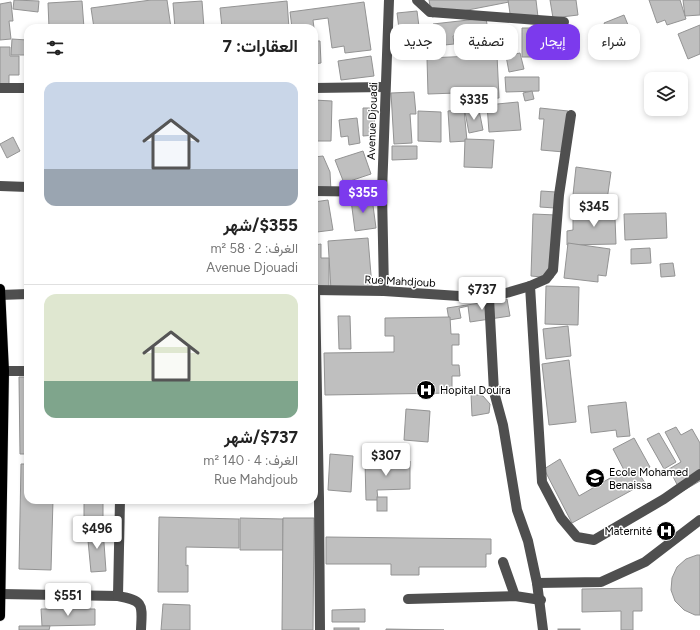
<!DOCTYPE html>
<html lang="ar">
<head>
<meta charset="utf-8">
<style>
  body { margin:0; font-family:Figtree,Vazirmatn,sans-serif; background:#f6f6f6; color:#222; direction:rtl; height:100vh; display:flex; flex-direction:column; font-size:15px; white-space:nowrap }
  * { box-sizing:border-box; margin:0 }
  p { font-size:13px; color:#767676 }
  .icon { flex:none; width:22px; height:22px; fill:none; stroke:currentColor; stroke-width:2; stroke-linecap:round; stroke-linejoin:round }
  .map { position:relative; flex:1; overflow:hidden; direction:ltr }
  .sheet { position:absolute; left:24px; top:24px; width:294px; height:480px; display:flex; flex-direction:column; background:#fff; border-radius:12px; box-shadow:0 2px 6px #0003; direction:rtl }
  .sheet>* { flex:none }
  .top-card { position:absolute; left:330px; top:24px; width:310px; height:36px; direction:rtl; display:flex; gap:8px }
  .buttons { position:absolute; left:644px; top:72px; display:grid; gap:8px }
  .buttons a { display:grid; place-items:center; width:44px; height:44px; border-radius:8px; background:#fff; box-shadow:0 2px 6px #0003; font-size:20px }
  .price { position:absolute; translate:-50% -34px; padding:0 9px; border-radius:4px; background:#fff; color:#222; font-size:13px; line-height:26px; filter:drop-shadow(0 1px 2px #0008) }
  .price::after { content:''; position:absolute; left:50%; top:24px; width:12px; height:9px; margin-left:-6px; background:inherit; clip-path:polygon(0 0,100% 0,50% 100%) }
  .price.selected { background:#7c3aed; color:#fff }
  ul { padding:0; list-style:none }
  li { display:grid; align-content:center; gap:8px; height:212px; padding:0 20px }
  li+li { border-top:1px solid #e0e0e0 }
  li span { display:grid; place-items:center; height:124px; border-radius:12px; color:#555 }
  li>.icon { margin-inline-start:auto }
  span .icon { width:72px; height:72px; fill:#fffc; stroke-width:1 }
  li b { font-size:17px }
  h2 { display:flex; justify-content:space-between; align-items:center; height:48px; padding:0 20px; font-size:17px }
  .tag { padding:0 14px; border-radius:12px; background:#fff; box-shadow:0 2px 6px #0003; font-size:14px; line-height:36px }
  .tag.selected { background:#7c3aed; color:#fff }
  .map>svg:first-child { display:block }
  .building { fill:#bfbfbf; stroke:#939393 }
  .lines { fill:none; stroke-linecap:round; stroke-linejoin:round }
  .major-casing { stroke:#dbdbdb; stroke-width:11 }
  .minor { stroke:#4f4f4f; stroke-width:10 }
  .major { stroke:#000; stroke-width:10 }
  .labels { text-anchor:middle; stroke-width:3; stroke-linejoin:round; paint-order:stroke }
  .street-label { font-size:11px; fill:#000; stroke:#fff }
  .poi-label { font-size:11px; fill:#000; stroke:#fff; text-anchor:start }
</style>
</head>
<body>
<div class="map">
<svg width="700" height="630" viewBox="0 0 700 630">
  <rect width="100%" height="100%" fill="#fff"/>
  <g class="building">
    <path d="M14,0l25,1 -1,11 -25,-3z"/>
    <path d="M151,0h16l4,28h-77l-3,-20z"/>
    <path d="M429,0h80v2l-77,15z"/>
    <path d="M508,0h28l2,17 -27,3z"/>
    <path d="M550,0h26l2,15 -25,3z"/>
    <path d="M649,0h31l6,19 -19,6 -2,-5 -8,3z"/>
    <path d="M683,0h17v15l-15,1z"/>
    <path d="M82,1l2,27h-35l-1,-25z"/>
    <path d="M202,1l2,27h-29l-2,-25z"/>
    <path d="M287,1l2,27h-67l-2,-20z"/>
    <path d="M11,2l2,19h-4l2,18 -11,1v-36z"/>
    <path d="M364,2l7,48 -26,3 -1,-7 -12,2 -4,-30 -15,2 1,8h-22l-2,-16z"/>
    <path d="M417,11l5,39 -20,2 -5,-39z"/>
    <path d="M624,15l10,25 -19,8 -11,-25z"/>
    <path d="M486,18l3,19 27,-3 1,12 -54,6 -2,-17 -8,1 1,8 -19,2 -2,-22z"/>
    <path d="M700,25v29l-12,5 -10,-25z"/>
    <path d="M522,28h17l1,9h15v20h-33z"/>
    <path d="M12,39l15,1 -1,15h-15z"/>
    <path d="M314,41h6l1,22 -7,1z"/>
    <path d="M0,47h10v9h9v19h-10v11h-9z"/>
    <path d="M520,53l4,16 -15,3 -3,-16z"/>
    <path d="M497,55l2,43 -16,1v-7h-9l1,8 -18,1v-8l-29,1 -1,-36z"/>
    <path d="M371,56l3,20 -33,4 -3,-19z"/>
    <path d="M505,77h34v14l-33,1z"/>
    <path d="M532,91l2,8 -9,2 -2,-8z"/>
    <path d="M414,92l2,22h-6l2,29 -18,1 -3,-51z"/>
    <path d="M314,100l18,1 -1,40h-17z"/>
    <path d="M518,102l3,28 -32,2 -2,-27z"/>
    <path d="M363,108h11l1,27 -12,1z"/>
    <path d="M540,108l28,3 -4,41 -23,-2 3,-31h-5z"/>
    <path d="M464,109l3,32 -17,1 -2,-31z"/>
    <path d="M479,110l4,20 -14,3 -4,-21z"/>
    <path d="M418,111l23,1v30l-23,-1z"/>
    <path d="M357,118l3,25 -11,2 -1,-9 -7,1 -2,-17z"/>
    <path d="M13,137l7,14 -13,7 -7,-14z"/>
    <path d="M465,139l29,1 -2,28 -28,-1z"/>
    <path d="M392,146h25v13l-25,1z"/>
    <path d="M363,151l8,23 -27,9 -9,-23z"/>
    <path d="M323,156l7,16 1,19 -17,3v-37z"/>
    <path d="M576,167l35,5 -4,28 -34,-5z"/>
    <path d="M541,191l15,1 -1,16 -15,-1z"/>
    <path d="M372,198l4,30 -21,3 -4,-31z"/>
    <path d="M328,200l5,30 -16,2 -3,-30z"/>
    <path d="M591,201h16l1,17h7l1,26 -49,1v-14l6,-1v-12l18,-1z"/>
    <rect x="25" y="205" width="3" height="22"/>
    <path d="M666,213l1,25 -42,2 -1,-26z"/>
    <path d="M533,214l23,1 -3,63 -22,-2z"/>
    <path d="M368,238l4,49 -41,3 -3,-49z"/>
    <path d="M568,243l42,6 -4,27 -8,-1v7l-34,-4z"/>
    <path d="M321,244v14h8v34h-15v-47z"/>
    <path d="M650,248l1,15 -20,1v-15z"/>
    <path d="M673,263l2,13 -14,1 -1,-13z"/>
    <path d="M546,286l33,1 -1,38 -33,-1z"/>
    <path d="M507,299l3,17 -40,6 -2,-16 -9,2 2,10 -12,2 -2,-12z"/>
    <path d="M338,316h12l1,33h-12z"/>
    <path d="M450,317l1,17h8v11h-7v20h7l1,11h-8v17l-127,2 -1,-42 70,-1v-16h-9v-18z"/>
    <path d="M568,326l3,30 -25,3 -3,-30z"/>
    <path d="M569,360l7,62 -27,3 -7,-61z"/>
    <path d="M19,377h9v77h-8z"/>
    <path d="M471,394l12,2 7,8 -1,9 -17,3z"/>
    <path d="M626,402l4,34 -13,1 -1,-7 -25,3 -3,-27z"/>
    <path d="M406,409l24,2 -2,31 -24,-2z"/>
    <path d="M676,427l5,8 11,-6 8,14v38l-19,11 -12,-23 12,-7 -16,-30z"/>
    <path d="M659,433l17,29 -12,7 -17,-30z"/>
    <path d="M634,438l16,29 -12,5 7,11 -73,40 -28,-54 16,-10 19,37 45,-26 -11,-21z"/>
    <path d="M330,454l23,2 -2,36 -23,-2z"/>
    <path d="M410,461v28l-33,1 1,10h-12l-1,-38z"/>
    <path d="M21,464h7v36h25l-2,70 -32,-1z"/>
    <rect x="377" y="497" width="10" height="14"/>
    <path d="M84,500h19v26l-19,-2z"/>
    <path d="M159,517l80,2v29l-53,-1v19l2,-1v27h-30z"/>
    <path d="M240,518l43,1v31h-43z"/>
    <path d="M283,518h31l-1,112h-31z"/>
    <path d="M103,529l3,42 -15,1 -4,-42z"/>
    <path d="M326,537l165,2v15h-5v13h-67v8h-28v-11h-65z"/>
    <path d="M697,555h3v60h-5l-11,-5 -9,-9 -4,-11 1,-12 5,-11 9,-8z"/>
    <path d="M642,588v23h-9v19h-12v-19l-39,1v-23z"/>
    <path d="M163,604l27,1v25h-29z"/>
    <path d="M41,609h54v16l-53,1z"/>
    <path d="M365,609v13h-33v-12z"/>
    <path d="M19,626h31l-1,4h-30z"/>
    <rect x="334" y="628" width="25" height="2"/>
    <path d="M386,629l58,1h-58z"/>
    <rect x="558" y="629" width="22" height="1"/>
  </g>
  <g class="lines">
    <g class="major-casing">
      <path id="major" d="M0,289l4,82 -4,245"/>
    </g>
    <g class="minor">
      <path d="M417,0l13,12 134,10"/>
      <path d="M0,88h28"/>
      <path d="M314,88l71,-1"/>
      <path d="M0,186l28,1"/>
      <path d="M314,191l68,1"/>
      <path d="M530,286l12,196 19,36 16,19 17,3 70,-41 36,-25"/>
      <path d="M314,290l70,1 105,7 41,-12 16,-7 7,-9 6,-75 12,-80"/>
      <path d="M315,290l4,209 1,131"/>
      <path d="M384,291l-2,-99 7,-192"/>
      <path d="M0,295l28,-1"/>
      <path d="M489,298l5,94 9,33 14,85 11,31 9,42 6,47"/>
      <path d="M4,371h24"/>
      <path d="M503,562l12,34"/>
      <path d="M537,583l64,-1 44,-20 55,-42"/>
      <path d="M1,594l117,2 2,-96"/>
      <path d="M118,596c27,5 24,9 23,34"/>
      <path d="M408,599l107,-3 26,4"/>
    </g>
    <use href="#major" class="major"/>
  </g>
  <defs>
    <g id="hospital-disc" transform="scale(1)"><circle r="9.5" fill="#000" stroke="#fff"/><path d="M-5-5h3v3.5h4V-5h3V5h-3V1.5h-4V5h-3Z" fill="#fff"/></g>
    <g id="school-disc" transform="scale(1)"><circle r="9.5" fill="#000" stroke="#fff"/><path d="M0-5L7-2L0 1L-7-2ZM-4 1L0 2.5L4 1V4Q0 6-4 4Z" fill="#fff"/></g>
  </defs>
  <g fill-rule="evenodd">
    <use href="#hospital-disc" x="426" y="390"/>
    <use href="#school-disc" x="595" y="478"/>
    <use href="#hospital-disc" x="666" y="531"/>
  </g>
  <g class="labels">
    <g class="street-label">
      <text transform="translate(372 121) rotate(-88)" y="4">Avenue Djouadi</text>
      <text transform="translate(400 281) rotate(3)" y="4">Rue Mahdjoub</text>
    </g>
    <g class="poi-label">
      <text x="440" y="394">Hopital Douira</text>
      <text x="609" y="476">Ecole Mohamed<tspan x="609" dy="13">Benaissa</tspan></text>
      <text x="652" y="535" text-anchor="end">Maternité</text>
    </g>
  </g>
</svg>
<div class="buttons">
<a><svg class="icon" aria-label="layers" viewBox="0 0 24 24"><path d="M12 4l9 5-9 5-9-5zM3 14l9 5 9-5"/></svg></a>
</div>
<b class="price" style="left:474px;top:121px">$335</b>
<b class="price selected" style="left:363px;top:214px">$355</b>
<b class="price" style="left:594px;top:228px">$345</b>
<b class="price" style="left:482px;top:311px">$737</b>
<b class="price" style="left:386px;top:477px">$307</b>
<b class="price" style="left:97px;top:550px">$496</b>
<b class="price" style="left:68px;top:617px">$551</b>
<div class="top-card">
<a class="tag">شراء</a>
<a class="tag selected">إيجار</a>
<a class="tag">تصفية</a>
<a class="tag">جديد</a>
</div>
<section class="sheet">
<h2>العقارات: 7<svg class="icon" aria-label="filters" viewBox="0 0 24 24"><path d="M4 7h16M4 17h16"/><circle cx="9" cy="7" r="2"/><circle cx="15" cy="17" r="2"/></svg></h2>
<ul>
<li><span style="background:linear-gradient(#c9d6e8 70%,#9aa5b1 0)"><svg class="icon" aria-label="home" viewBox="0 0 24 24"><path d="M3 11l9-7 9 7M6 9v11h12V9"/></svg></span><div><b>$355/شهر</b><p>الغرف: 2 · 58 m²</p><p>Avenue Djouadi</p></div></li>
<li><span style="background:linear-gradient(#dfe7d0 70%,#7fa58c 0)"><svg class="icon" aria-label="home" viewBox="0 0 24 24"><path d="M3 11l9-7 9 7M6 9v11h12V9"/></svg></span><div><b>$737/شهر</b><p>الغرف: 4 · 140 m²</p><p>Rue Mahdjoub</p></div></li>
</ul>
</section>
</div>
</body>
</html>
